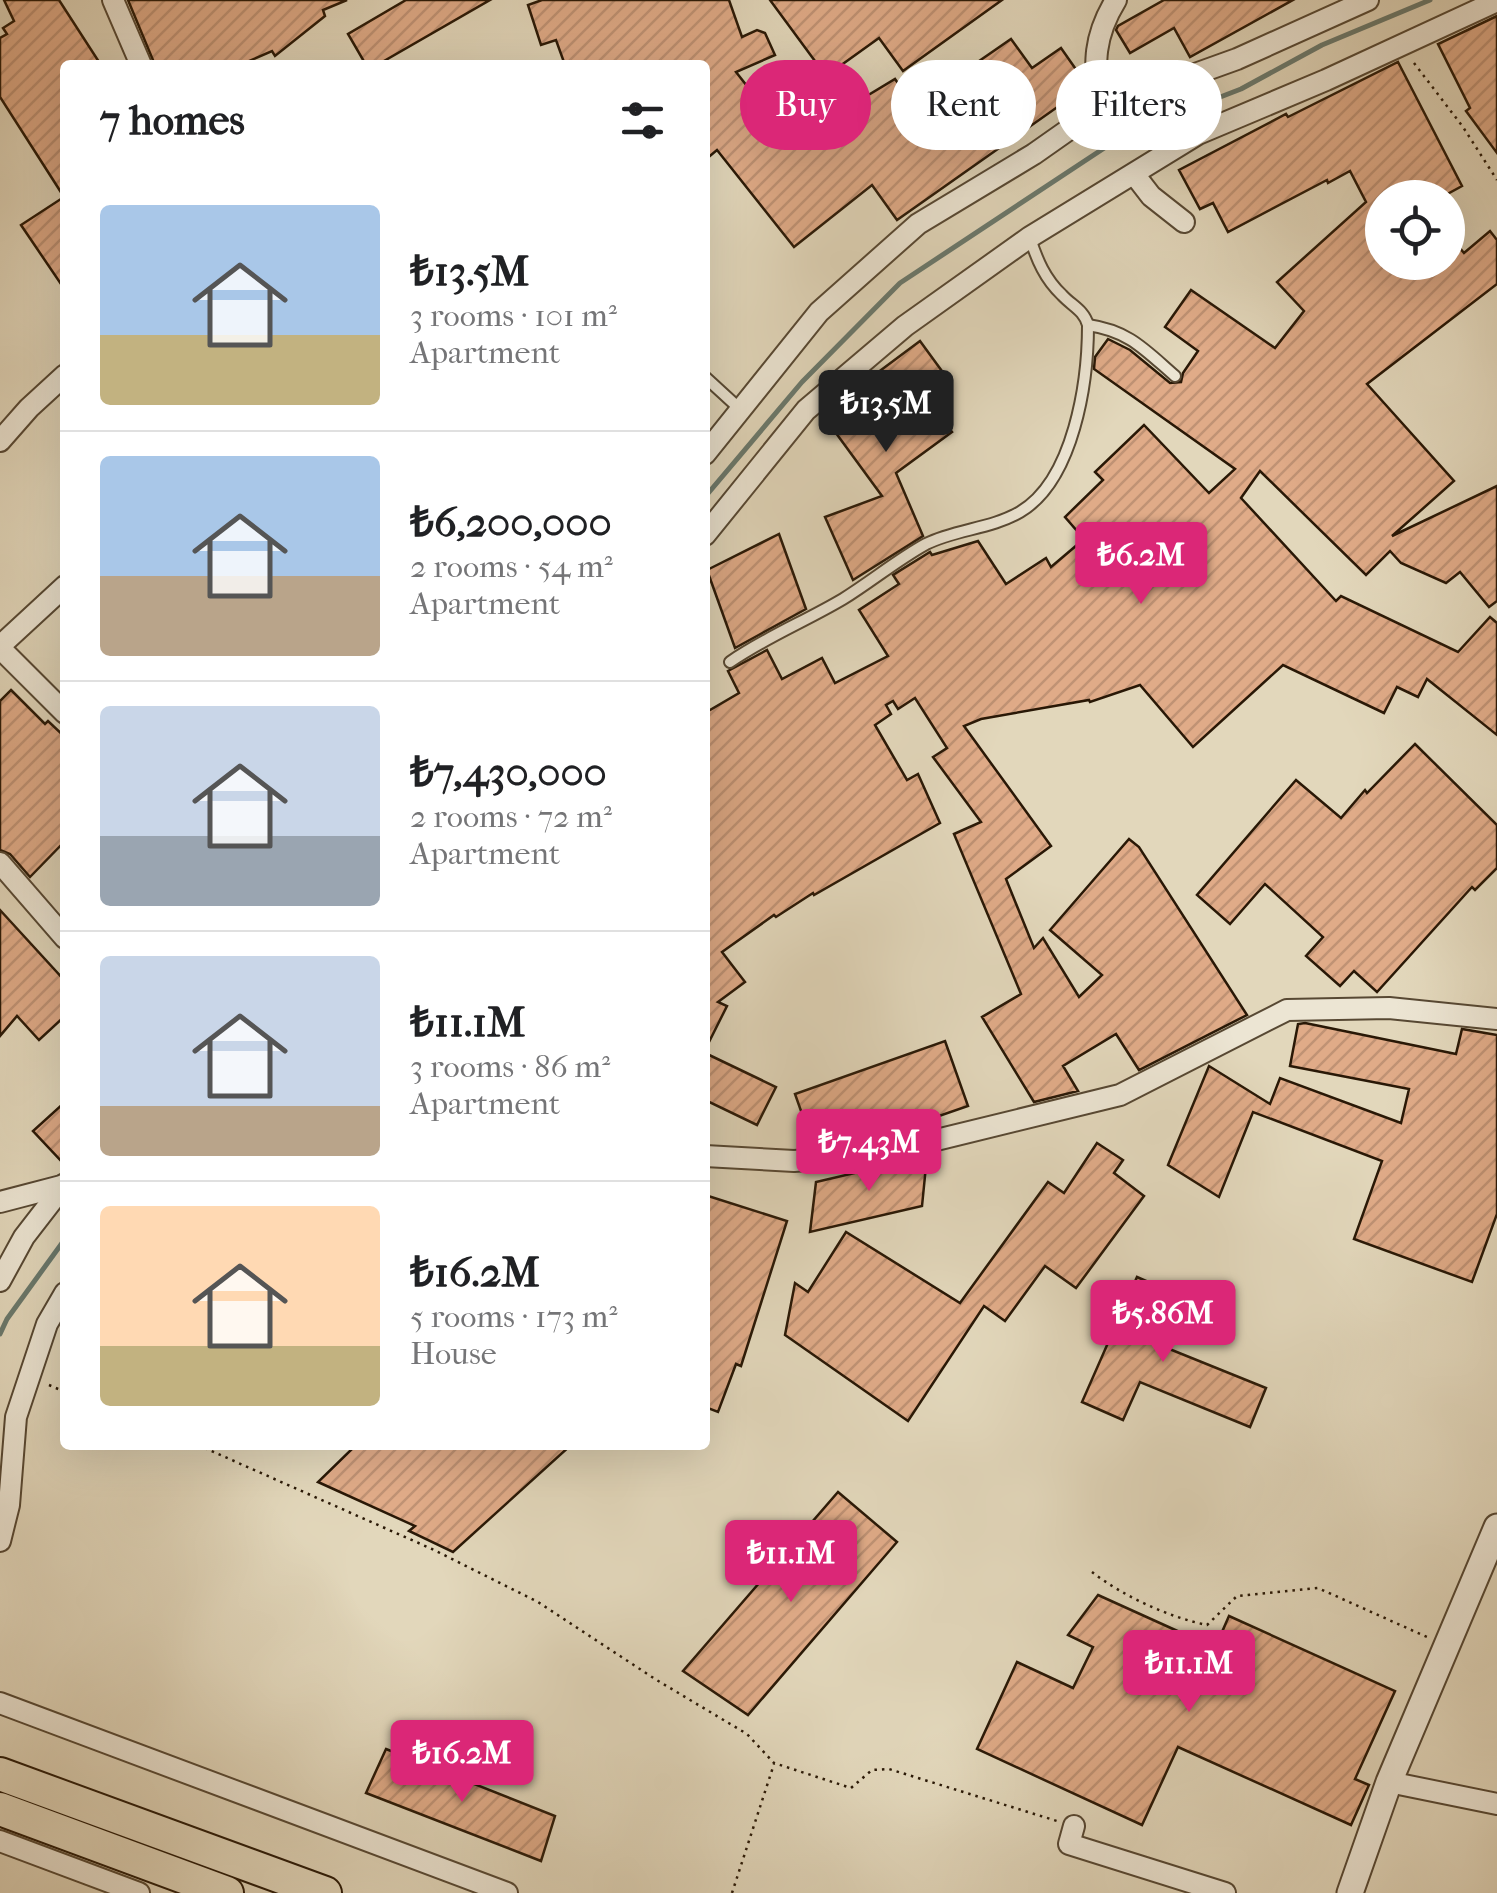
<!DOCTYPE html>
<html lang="en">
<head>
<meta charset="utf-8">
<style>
  body { margin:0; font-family:"IM FELL French Canon",serif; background:#f6f6f6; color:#202124; height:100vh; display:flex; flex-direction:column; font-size:38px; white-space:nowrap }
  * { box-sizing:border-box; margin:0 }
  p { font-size:32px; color:#757577 }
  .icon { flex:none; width:55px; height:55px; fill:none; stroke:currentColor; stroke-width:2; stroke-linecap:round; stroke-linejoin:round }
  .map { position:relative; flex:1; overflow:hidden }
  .side { position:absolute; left:60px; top:60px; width:650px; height:1390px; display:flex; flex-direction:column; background:#fff; border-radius:10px; box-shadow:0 10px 40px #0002 }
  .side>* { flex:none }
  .hud { position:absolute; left:740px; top:60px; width:605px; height:90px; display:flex; gap:20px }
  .tools { position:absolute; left:1365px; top:180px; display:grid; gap:20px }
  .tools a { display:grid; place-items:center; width:100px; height:100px; border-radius:50%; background:#fff; box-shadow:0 10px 40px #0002; font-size:50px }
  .price { position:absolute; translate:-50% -85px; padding:0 22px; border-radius:10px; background:#db2777; color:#fff; font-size:32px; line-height:65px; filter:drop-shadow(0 2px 5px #0008) }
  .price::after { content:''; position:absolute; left:50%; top:60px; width:30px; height:22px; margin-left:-15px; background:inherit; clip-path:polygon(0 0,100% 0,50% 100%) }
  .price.on { background:#222; color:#fff }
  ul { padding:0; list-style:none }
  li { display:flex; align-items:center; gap:30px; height:250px; padding:0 40px }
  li+li { border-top:2px solid #e0e0e0 }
  li span { display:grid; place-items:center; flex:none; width:280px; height:200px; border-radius:10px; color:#555 }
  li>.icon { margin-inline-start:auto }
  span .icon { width:120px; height:120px; fill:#fffc; stroke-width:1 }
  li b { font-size:42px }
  h2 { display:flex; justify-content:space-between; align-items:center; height:120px; padding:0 40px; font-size:42px }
  .chip { padding:0 35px; border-radius:45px; background:#fff; box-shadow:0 10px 40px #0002; font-size:35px; line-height:90px }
  .chip.on { background:#db2777; color:#fff }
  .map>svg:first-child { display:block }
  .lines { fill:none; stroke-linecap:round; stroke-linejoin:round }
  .stream { stroke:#6a796d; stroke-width:5 }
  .building { fill:url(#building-hatch); stroke:#291806; stroke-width:2.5 }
  .service-casing { stroke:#574833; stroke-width:14 }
  .minor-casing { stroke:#574833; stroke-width:24 }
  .tertiary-casing { stroke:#574833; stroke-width:29 }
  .trunk-casing { stroke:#291806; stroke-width:36 }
  .path { stroke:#291806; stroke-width:2.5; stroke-dasharray:2.5 5; stroke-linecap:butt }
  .service { stroke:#ece5d3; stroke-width:10 }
  .minor { stroke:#ece5d3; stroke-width:20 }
  .tertiary { stroke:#ece5d3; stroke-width:25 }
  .trunk { stroke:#e2d7bb; stroke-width:32 }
</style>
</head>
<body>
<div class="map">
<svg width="1497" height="1893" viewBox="0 0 1497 1893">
  <defs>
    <pattern id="building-hatch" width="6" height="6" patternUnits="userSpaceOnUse" patternTransform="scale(2.5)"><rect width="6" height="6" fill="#e0ab88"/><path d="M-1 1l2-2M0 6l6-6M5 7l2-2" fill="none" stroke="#c09274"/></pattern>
  </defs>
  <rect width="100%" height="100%" fill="#e2d7bb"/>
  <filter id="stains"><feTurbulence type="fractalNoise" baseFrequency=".002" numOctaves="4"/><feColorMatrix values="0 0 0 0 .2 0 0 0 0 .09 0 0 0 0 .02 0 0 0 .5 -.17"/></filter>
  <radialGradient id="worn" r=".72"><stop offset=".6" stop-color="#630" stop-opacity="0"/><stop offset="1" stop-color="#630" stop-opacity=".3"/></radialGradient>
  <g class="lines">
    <g class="stream">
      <path d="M705,497l97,-115 98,-99 227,-150 114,-44 81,-44 108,-45"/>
      <path d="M0,1334l7,-15 58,-80"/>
    </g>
  </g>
  <g class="building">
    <path d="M4,0h55l42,65h-36v225l-44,-65 43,-28 -64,-100v-59l7,-4 -4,-6 11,-7z"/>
    <path d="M128,0h219l-24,10 2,6 -50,40 -3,-5 -32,14h-85z"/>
    <path d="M406,0h84l-113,65h-11l-18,-31z"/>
    <path d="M542,0h187l13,37 15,-7 8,3 10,22 -39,17 33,42 37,-29 16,38 73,-44 19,27 97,-67 21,29 29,-20 21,30 1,11 -186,131 -25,-35 -78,62 -77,-97 -12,10v-95h-140l-9,-25 -15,5 -13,-40z"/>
    <path d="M770,0h232l-99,71 -24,-33 -53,38z"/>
    <path d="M1164,0h129l-103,57 -16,-29 -44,25 -14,-23 2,-4z"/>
    <path d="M1497,16v137l-31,-42 4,-3 -32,-64z"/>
    <path d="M1398,62l64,124 -22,12h-58v64h66v-28l16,19 26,-22 7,9v44l-130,100 87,97 -62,55 105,-50v115l-8,6 -29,-35 -14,11 -45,-20 -11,-12 -24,24 -106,-104 -19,27 95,103 5,-5 117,56 32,-35 7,6v112l-70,-56 -9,18 -21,-10 -13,26 -101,-48 -90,82 -53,-62 -50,17 -1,-2 -108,19 -17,7 87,120 -45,33 28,69 9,-10 36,59 23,-22 -52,-45 79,-91 10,8 108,168 -108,55 -23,-36 -53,32 15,25 -44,11 -52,-85 39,-23 -67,-160 27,-12 -48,-65 14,-9 -32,-50 -17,11 -5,-8 -7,4 5,9 -16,11 32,55 11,-6 22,49 -126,72 -1,-2 -37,24 -2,-2 -52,37 23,30 -27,20 9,4 -22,44v-337l34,-20 -11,-22 39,-21 15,29 40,-21 13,25 53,-27 -29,-46 40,-26 -6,-9 37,-23 2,3 46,-14 28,43 40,-26 5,9 33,-28 -19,-22 38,-37 -8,-8 49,-47 65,68 26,-24 -141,-100 1,-12 13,-18 22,11 40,33 11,-1 2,-9 15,-22 -33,-24 26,-37 84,58 29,-37 -27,-29 89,-80 -16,-31 -22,12 -1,-3 -99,52 -15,-29 -13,6 -21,-39 107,-56 2,3z"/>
    <path d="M920,341l27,37 -23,16 28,38 -56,41 27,63 -70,44 -28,-63 57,-21 -60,-82z"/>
    <path d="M779,534l27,75 -71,39 -28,-78z"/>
    <path d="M11,690l34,34 3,-3 17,16v104l-35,36 -20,-23 -10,-4v-149z"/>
    <path d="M1415,744l82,81v43l-22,22 -3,-3 -95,105 -23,-21 -14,15 -34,-30 17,-19 -58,-53 -35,40 -33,-29 99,-115 45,38 24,-28 2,3z"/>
    <path d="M0,910l65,71v35l-26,24 -22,-24 -17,20z"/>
    <path d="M1305,1023l151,31 6,-25 35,6v179l-25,68 -118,-43 28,-78 -129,-49 -34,85 -51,-32 41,-99 61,38 10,-26 121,45 8,-34 -119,-23 8,-42z"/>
    <path d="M945,1041l23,65 -104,36 -45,3 -7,-3 -17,-48z"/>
    <path d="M705,1053l71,34 -19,38 -52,-25z"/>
    <path d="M65,1102v63l-32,-34z"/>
    <path d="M1097,1143l26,17 -9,13 30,23 -68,92 -31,-22 -40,55 -21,-15 -76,115 -123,-86 10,-52 13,9 38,-60 114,71 88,-121 16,11z"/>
    <path d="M927,1156l-5,50 -112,26 6,-50z"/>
    <path d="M705,1195l82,26 -46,145 -5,-2 -18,48 -13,-5z"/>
    <path d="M1137,1277l41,18 -21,49 109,44 -16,39 -110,-45 -17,38 -41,-18z"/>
    <path d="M356,1445h215l-118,107 -44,-21 6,-5 -97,-44z"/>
    <path d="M838,1492l59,50 -149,173 -65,-44z"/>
    <path d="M1098,1595l117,53 14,-32 166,75 -40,88 14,6 -18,40 -173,-78 -36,78 -165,-76 40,-87 56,26 20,-41 -25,-12z"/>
    <path d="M386,1749l169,67 -14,45 -175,-68z"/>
  </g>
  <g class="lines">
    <g class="service-casing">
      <g id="service">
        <path d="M1088,325c41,6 56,24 87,51"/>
        <path d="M705,377l36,33"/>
        <path d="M730,662c36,-25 76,-41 113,-63 29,-18 54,-39 83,-55 30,-15 65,-15 94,-32 54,-32 68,-130 68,-187 -4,-15 -16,-19 -26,-30 -17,-16 -25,-35 -32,-57"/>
      </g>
    </g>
    <g class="minor-casing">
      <g id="minor">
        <path d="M113,0l28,65"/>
        <path d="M1098,109c-3,-44 -6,-70 18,-109"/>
        <path d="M1134,174l17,22 33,26"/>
        <path d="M0,441l29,-33 36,-33"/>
        <path d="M705,454l114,-142 99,-88 116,-70 64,-45 139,-50 131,-59"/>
        <path d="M705,535l101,-125 99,-84 125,-89 168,-103 128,-54 171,-79"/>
        <path d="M0,646l65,-60"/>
        <path d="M0,648l65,65"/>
        <path d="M0,863l65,75"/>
        <path d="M705,1156l89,5 81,-6 245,-60 167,-85 102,-2 108,11"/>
        <path d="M0,1202l65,-17"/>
        <path d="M0,1281l24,-44 41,-53"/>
        <path d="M0,1541l9,-36 7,-88 31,-93 18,-31"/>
        <path d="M0,1703l507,190"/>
        <path d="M1389,1782l108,22"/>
        <path d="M1074,1826l-5,18 156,49"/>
        <path d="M0,1841l139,52"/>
      </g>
    </g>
    <g class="tertiary-casing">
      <path id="tertiary" d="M1350,1893l39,-111 108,-255"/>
    </g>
    <g class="trunk-casing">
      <g id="trunk">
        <path d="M0,1774l325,119"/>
        <path d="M0,1809l227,84"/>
      </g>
    </g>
    <g class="path">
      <path d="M1414,63l49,64 34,53"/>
      <path d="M49,1385l16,7"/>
      <path d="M198,1445l234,104 106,53 117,77 92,55 27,29 77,25 21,-18 17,-1 168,52"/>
      <path d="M1092,1572c31,24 76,45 115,53l30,-29 81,-8 109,49"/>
      <path d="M732,1893l42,-129"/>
    </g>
    <use href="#service" class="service"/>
    <use href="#minor" class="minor"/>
    <use href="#tertiary" class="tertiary"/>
    <use href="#trunk" class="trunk"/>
  </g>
  <rect width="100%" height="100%" filter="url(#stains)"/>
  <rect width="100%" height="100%" fill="url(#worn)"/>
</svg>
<div class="tools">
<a><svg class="icon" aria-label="locate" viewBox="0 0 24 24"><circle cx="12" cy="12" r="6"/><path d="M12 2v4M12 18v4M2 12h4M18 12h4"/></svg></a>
</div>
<b class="price on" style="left:886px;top:455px">₺13.5M</b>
<b class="price" style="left:1141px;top:607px">₺6.2M</b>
<b class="price" style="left:869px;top:1194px">₺7.43M</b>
<b class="price" style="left:1163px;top:1365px">₺5.86M</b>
<b class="price" style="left:791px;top:1605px">₺11.1M</b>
<b class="price" style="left:1189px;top:1715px">₺11.1M</b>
<b class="price" style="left:462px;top:1805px">₺16.2M</b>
<div class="hud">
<a class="chip on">Buy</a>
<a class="chip">Rent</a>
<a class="chip">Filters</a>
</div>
<section class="side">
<h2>7 homes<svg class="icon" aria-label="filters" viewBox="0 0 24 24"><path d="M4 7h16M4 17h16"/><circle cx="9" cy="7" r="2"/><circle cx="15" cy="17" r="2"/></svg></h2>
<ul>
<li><span style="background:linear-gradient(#a9c7e8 65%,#c2b280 0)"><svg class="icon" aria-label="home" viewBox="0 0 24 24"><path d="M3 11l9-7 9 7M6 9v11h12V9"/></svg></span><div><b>₺13.5M</b><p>3 rooms · 101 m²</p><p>Apartment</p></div></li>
<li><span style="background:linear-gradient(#a9c7e8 60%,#b9a48a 0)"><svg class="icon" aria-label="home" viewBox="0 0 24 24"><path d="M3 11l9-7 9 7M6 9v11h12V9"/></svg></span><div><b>₺6,200,000</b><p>2 rooms · 54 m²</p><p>Apartment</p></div></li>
<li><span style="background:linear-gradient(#c9d6e8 65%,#9aa5b1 0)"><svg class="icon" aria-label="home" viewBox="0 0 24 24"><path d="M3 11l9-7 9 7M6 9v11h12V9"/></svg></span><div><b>₺7,430,000</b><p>2 rooms · 72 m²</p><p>Apartment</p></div></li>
<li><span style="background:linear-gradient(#c9d6e8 75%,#b9a48a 0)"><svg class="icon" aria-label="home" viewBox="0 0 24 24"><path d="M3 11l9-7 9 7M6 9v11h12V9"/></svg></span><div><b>₺11.1M</b><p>3 rooms · 86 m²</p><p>Apartment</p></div></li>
<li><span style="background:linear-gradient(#ffd9b3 70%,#c2b280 0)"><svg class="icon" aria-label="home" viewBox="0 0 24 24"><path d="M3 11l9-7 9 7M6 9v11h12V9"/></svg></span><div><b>₺16.2M</b><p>5 rooms · 173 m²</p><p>House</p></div></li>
</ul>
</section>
</div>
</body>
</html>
